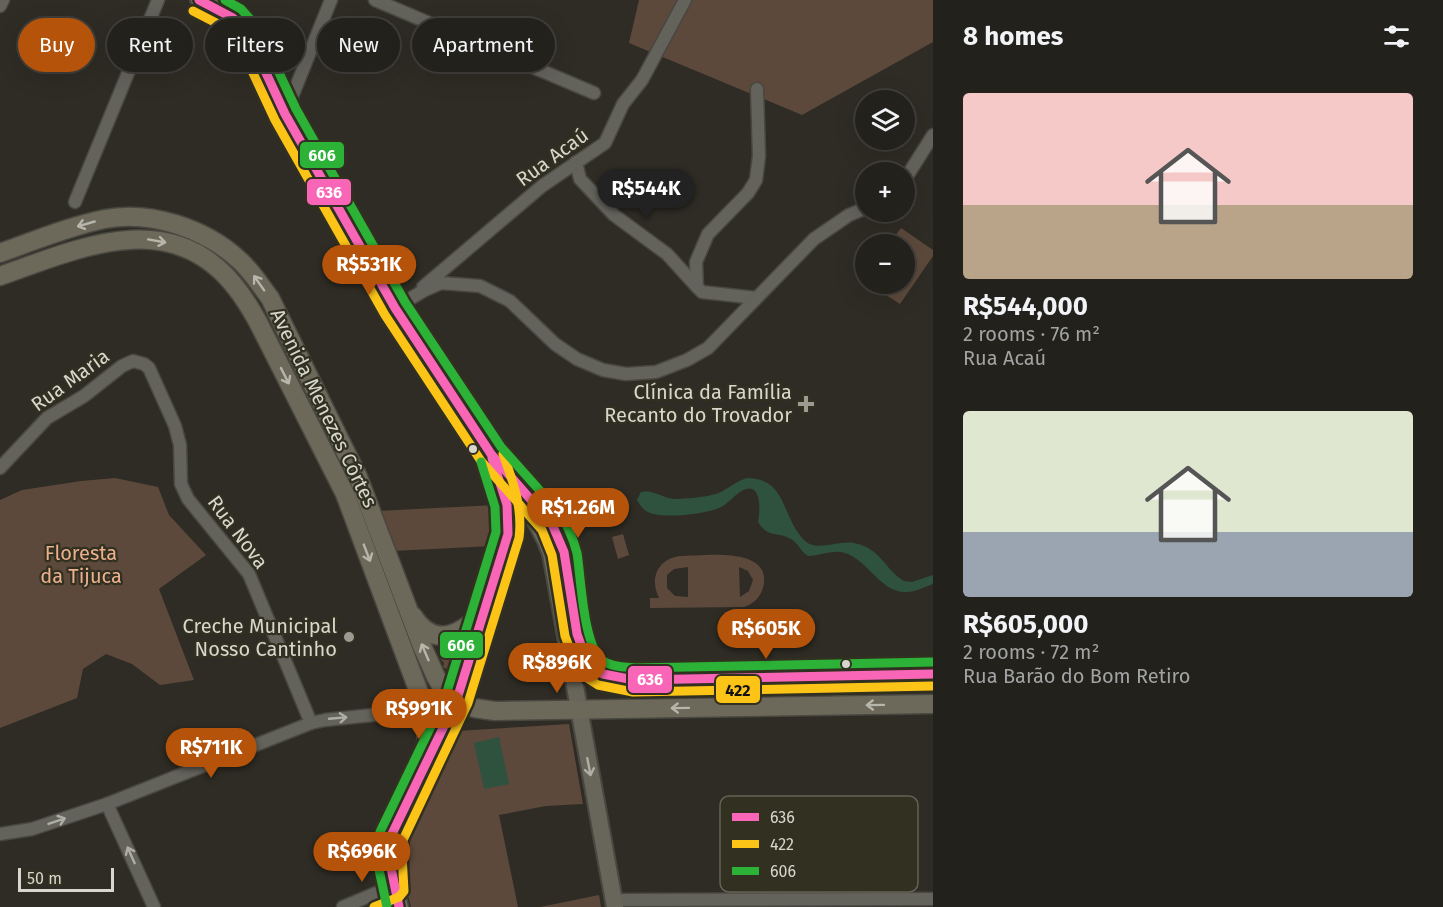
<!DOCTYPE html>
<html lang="en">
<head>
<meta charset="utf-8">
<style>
  body { margin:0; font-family:"Fira Sans",sans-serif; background:#2a2924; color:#f1f3f6; height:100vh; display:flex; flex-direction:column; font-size:22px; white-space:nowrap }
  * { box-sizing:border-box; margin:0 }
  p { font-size:20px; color:#a2a3a3 }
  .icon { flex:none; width:33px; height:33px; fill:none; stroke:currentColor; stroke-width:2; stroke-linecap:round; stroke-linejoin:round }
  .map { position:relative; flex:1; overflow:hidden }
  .drawer { display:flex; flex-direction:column; background:#22211b; width:510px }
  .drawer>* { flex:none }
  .hud { position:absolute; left:18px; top:18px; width:570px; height:54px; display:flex; gap:12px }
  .fabs { position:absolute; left:855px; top:90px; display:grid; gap:12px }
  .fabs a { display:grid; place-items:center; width:60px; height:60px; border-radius:50%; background:#22211b; box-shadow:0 6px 24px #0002,0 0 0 2px #3f3e3a; font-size:30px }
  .scale { position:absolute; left:18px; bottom:15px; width:96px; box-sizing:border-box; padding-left:6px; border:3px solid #d7d7ce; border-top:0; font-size:16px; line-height:21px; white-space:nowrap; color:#d7d7ce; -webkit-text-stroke:4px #313021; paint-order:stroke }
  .price { position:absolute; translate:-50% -51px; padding:0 14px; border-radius:21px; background:#b45309; color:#fff; font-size:20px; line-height:39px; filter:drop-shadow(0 2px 3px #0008) }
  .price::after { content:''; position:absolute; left:50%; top:36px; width:18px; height:14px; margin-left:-9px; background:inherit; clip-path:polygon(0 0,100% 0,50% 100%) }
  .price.on { background:#222; color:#fff }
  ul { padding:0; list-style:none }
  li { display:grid; align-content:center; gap:12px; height:318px; padding:0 30px }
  li span { display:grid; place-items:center; height:186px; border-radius:6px; color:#555 }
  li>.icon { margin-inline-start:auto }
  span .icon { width:108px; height:108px; fill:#fffc; stroke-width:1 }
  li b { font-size:26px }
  h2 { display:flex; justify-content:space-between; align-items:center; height:72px; padding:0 30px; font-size:26px }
  .pill { padding:0 21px; border-radius:27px; background:#22211b; box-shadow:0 6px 24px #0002,0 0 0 2px #3f3e3a; font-size:21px; line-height:54px }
  .pill.on { background:#b45309; color:#fff }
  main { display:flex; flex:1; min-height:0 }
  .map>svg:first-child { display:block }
  .green { fill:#5c493c; fill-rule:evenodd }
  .water { fill:#2f523f }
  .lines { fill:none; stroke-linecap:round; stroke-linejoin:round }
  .street-casing { stroke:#484740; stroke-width:15 }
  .secondary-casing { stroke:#484740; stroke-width:20 }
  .primary-casing { stroke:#484740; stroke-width:21 }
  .street { stroke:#63625b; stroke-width:12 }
  .secondary { stroke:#68655a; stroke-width:16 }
  .primary { stroke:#6c685a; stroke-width:18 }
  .bus-1-casing { stroke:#313021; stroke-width:14 }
  .bus-2-casing { stroke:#313021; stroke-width:14 }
  .bus-3-casing { stroke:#313021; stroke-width:14 }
  .bus-1 { stroke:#fa66b7; stroke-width:9 }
  .bus-2 { stroke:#fdc418; stroke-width:9 }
  .bus-3 { stroke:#2cb236; stroke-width:9 }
  .oneway { stroke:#b7b6ab }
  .oneway2 { stroke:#aeaea6 }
  .oneway3 { stroke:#b0afa5 }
  .poi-dot { fill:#9c9b92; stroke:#313021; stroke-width:2 }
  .bus-dot { fill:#d7d7ce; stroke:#313021; stroke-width:2 }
  .labels { text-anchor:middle; stroke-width:4.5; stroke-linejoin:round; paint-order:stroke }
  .street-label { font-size:20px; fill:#d7d7ce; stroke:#313021 }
  .poi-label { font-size:20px; fill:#d7d7ce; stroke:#313021; text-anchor:end }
  .park-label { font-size:20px; fill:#edb08d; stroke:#313021 }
  .key { fill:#313021; stroke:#636255; stroke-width:1.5 }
  .key-label { font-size:16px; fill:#d7d7ce }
  .line-badge { stroke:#313021; stroke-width:2 }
  .badge-label { font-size:16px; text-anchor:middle; font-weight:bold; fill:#fff }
  .pale-badge-label { font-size:16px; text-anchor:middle; font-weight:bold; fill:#111 }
</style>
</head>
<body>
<main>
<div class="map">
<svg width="933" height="907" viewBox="0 0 933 907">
  <rect width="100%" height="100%" fill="#2e2c24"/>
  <g class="green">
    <path d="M639,0h294v42l-131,73 -173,-72z"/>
    <path d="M901,228l32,22v6l-33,48 -31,-20h35v-40h-15z"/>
    <path d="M115,478l43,9 11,28 37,40 -47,34 35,91 -34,5 -28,-21 -26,-10 -23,15 -6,29 -77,30v-228l22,-10 59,-9z"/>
    <path d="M496,505l-3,41 -100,5 -16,-40z"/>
    <path d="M623,534l6,21 -11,4 -6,-22z"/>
    <path d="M680,556c23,0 94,-11 83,32 -3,10 -10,16 -19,19l-94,1v-10h9c-10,-20 -1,-39 21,-42zM688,567v30l-13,-1 -8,-8v-13l7,-6zM739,567l9,4 5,9 -4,11 -9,6z"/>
    <path d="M460,648c1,8 0,12 -5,18l1,4 -2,3 -11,-6 1,-4 -3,-3 -2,-9 2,-2z"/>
    <path d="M569,724l14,80 -37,2 -47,9 19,92h-107c-6,-24 -15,-47 -10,-72l56,-104z"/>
    <path d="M599,895l2,12h-61z"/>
  </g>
  <g class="water">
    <path d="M747,478c41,1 33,38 58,63 12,11 34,-1 49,2 28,6 29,25 50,38l8,1 21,-7v9c-8,3 -18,8 -27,8 -25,1 -38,-32 -61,-39 -12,-4 -25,3 -37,3 -7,-4 -10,-13 -17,-17 -15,-8 -22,0 -33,-17 2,-10 4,-38 -12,-33 -10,3 -17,15 -27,19 -14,6 -49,10 -65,6 -8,-1 -13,-7 -17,-14l4,-8c13,-3 24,8 37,7 14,-1 32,-2 43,-7 9,-5 16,-11 26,-14z"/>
    <path d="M499,737l10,47 -25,5 -10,-46z"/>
  </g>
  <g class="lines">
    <g class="street-casing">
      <g id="street">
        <path d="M375,0l219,93"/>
        <path d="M0,6l3,-6"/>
        <path d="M285,114l46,-114"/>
        <path d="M576,162l4,17 34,36 53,39 30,33"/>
        <path d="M904,181l29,-46"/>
        <path d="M75,202l83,-202"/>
        <path d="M423,287l119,-101 63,-43 18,-39 19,-24 43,-80"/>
        <path d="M756,298l-54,-6 -5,-5 -1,-25 12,-28 40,-41 8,-13 3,-24 -2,-67"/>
        <path d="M395,308l28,-17 18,-8 39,3 30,15 45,43 22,15 26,11 23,4 30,-2 31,-12 21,-12 106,-109 35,-24 17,-7"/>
        <path d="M0,468l47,-50 37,-22 38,-30 11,-5 11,3 5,4 26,58 5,19 1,39 7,15 61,75 62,149"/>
        <path d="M107,804l47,103"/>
        <path d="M0,834l32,-5 75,-25 204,-81 14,-3 105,-11 8,-6 4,-16"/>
        <path d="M614,900l319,-1"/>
        <path d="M343,907l50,-21"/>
      </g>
    </g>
    <g class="secondary-casing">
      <g id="secondary">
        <path d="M199,0l34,18 15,16 37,80 110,194 138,208 13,25 5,13 64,353"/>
        <path d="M531,499c11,11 22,22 28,37 12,31 11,114 35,133 11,8 26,9 40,11l299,-6"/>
        <path d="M426,765l31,-66 51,-165 2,-16 -12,-43"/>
      </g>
    </g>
    <g class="primary-casing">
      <g id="primary">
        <path d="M0,253c34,-12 70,-27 105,-34 46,-9 100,10 133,40 13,11 22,26 32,39l88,179 64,169 14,31 6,10 21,16 11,5 21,3 438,-7"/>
        <path d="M0,276c77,-27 169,-70 233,8 10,12 18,25 25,38l87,172 81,217c3,28 -2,60 -15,86 -8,17 -20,31 -22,51 -2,19 5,40 10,59"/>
        <path d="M413,616c23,36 52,16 73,-8"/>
      </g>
    </g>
    <use href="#street" class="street"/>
    <use href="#secondary" class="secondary"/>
    <use href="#primary" class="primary"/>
    <g class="bus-1-casing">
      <g id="bus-1">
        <path d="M199,0l34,18 15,16 37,80 110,194 96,146 61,70 12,28 13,82 10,27 7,8 9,5 31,6 299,-6"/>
        <path d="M399,907l-9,-44 1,-27 66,-137 51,-165 -1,-29 -15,-47"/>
      </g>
    </g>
    <g class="bus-2-casing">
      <g id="bus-2">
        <path d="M193,11l33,17 12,13 37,79 110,195 96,146 61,69 10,25 13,81 12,32 10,10 11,7 35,7 300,-6"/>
        <path d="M374,907l25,-10 5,-6 -2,-36 1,-15 65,-137 51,-165c4,-30 -6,-57 -16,-84"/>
      </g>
    </g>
    <g class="bus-3-casing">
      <g id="bus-3">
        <path d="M225,0l16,9 17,19 38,81 109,193 96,145 57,64c9,13 15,27 19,42 4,24 6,94 26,108 9,6 22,6 32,7l298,-6"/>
        <path d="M387,907l-9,-42 2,-33 66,-137 50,-163 -1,-25 -14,-45"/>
      </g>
    </g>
    <use href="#bus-1" class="bus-1"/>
    <use href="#bus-2" class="bus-2"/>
    <use href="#bus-3" class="bus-3"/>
  </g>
  <defs><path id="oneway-shaft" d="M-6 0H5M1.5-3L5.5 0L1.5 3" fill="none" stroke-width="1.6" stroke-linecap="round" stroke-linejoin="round" transform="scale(1.5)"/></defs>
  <g class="oneway">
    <use href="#oneway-shaft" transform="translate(86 224) rotate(164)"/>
    <use href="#oneway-shaft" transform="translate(157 241) rotate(10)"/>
    <use href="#oneway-shaft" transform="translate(259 283) rotate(-125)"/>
    <use href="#oneway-shaft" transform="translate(285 376) rotate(63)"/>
    <use href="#oneway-shaft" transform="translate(367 553) rotate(69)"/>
    <use href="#oneway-shaft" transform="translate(425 652) rotate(-113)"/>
    <use href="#oneway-shaft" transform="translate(875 705) rotate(179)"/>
    <use href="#oneway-shaft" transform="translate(680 708) rotate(179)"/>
  </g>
  <g class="oneway2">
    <use href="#oneway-shaft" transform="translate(338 718) rotate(-5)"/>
    <use href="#oneway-shaft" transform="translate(57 821) rotate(-19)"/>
    <use href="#oneway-shaft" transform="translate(131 855) rotate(-114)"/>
  </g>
  <use class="oneway3" href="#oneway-shaft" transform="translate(589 767) rotate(79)"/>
  <g class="poi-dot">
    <path d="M803 395h6v6h6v6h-6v6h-6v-6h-6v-6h6z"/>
    <circle cx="349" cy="637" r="6"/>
  </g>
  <g class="bus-dot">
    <circle cx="473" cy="449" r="5"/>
    <circle cx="846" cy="664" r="5"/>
  </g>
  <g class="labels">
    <g class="street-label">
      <text transform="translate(552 157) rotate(-36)" y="7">Rua Acaú</text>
      <text transform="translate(70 380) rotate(-36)" y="7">Rua Maria</text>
      <text transform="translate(324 408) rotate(64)" y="7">Avenida Menezes Côrtes</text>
      <text transform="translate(238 532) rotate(53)" y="7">Rua Nova</text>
    </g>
    <g class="poi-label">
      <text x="792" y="399">Clínica da Família<tspan x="792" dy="23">Recanto do Trovador</tspan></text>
      <text x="337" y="633">Creche Municipal<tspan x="337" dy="23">Nosso Cantinho</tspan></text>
    </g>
    <g class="park-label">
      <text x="81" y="560">Floresta<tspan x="81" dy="23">da Tijuca</tspan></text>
    </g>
  </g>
  <rect x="720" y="796" width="198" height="96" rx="9" class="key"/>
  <rect x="732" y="813" width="27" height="8" fill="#fa66b7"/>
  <rect x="732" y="840" width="27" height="8" fill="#fdc418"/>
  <rect x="732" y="867" width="27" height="8" fill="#2cb236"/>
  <g class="key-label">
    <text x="770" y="823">636</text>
    <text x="770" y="850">422</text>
    <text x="770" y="877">606</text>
  </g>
  <g class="line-badge">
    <rect x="299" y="141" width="46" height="28" rx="6" fill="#2cb236"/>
    <rect x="306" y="178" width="46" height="28" rx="6" fill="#fa66b7"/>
    <rect x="439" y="631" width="45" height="28" rx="6" fill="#2cb236"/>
    <rect x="627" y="665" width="46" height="29" rx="6" fill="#fa66b7"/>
    <rect x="715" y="675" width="46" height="29" rx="6" fill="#fdc418"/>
  </g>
  <g class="badge-label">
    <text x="322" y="161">606</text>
    <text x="329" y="198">636</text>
    <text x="461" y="651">606</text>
    <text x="650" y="685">636</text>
  </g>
  <g class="pale-badge-label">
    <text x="738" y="696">422</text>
  </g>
</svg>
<div class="fabs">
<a><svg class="icon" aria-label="layers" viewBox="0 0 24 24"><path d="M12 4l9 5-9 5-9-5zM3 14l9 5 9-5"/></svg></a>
<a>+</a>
<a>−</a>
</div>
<div class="scale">50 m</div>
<b class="price on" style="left:646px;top:220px">R$544K</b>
<b class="price" style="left:369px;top:296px">R$531K</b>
<b class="price" style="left:578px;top:539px">R$1.26M</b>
<b class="price" style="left:766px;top:660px">R$605K</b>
<b class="price" style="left:557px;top:694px">R$896K</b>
<b class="price" style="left:419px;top:740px">R$991K</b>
<b class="price" style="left:211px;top:779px">R$711K</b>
<b class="price" style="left:362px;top:883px">R$696K</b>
<div class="hud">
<a class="pill on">Buy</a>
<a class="pill">Rent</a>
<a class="pill">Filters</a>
<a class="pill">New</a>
<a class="pill">Apartment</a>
</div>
</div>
<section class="drawer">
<h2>8 homes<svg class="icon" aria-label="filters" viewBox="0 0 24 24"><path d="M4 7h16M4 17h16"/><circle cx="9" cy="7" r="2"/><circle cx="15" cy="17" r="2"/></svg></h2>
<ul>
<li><span style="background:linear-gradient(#f6c9c9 60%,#b9a48a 0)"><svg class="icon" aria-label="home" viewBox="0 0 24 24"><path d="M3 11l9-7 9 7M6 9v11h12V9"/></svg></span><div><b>R$544,000</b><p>2 rooms · 76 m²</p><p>Rua Acaú</p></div></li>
<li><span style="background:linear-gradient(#dfe7d0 65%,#9aa5b1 0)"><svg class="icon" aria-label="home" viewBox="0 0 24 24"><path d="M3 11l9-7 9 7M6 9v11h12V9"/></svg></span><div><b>R$605,000</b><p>2 rooms · 72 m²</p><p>Rua Barão do Bom Retiro</p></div></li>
</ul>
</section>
</main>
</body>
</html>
